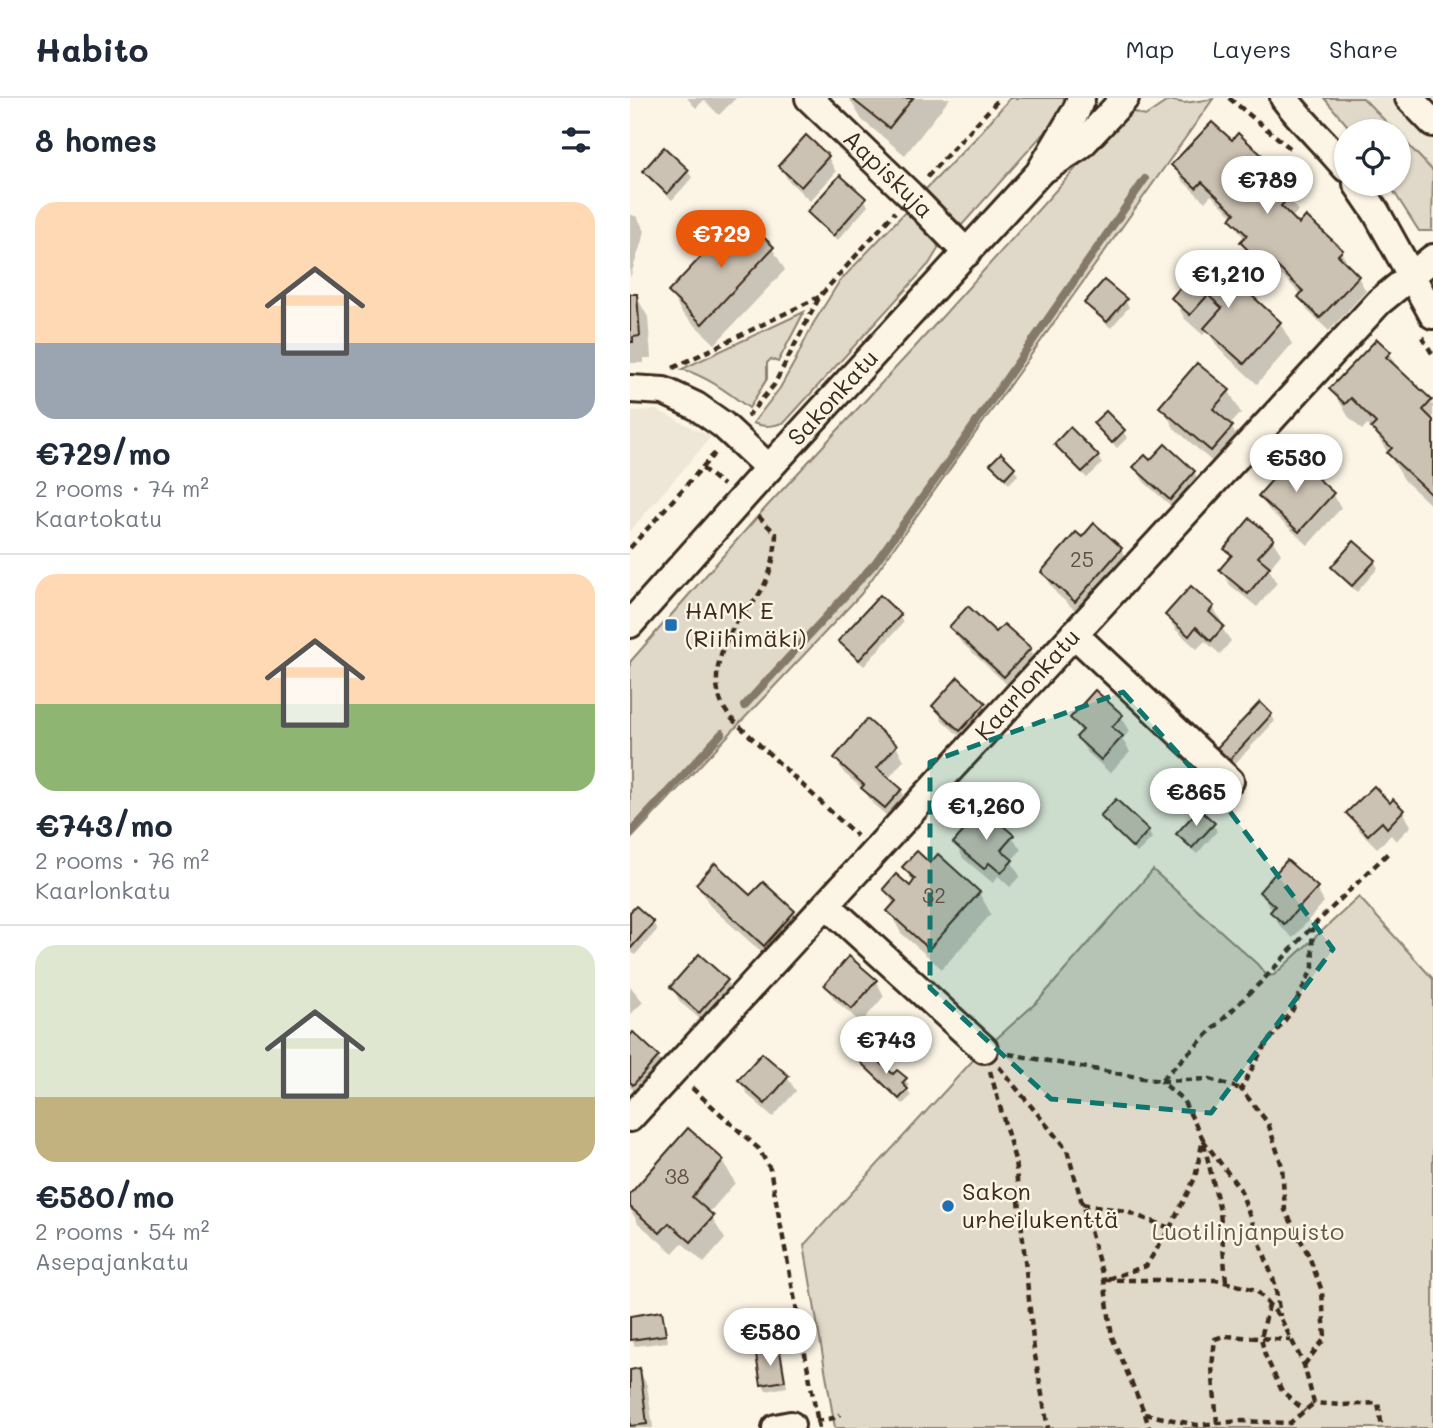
<!DOCTYPE html>
<html lang="en">
<head>
<meta charset="utf-8">
<style>
  body { margin:0; font-family:Mali,sans-serif; background:#f2f2f3; color:#1f2937; height:100vh; display:flex; flex-direction:column; font-size:26px; white-space:nowrap }
  * { box-sizing:border-box; margin:0 }
  p { font-size:23px; color:#747a83 }
  .icon { flex:none; width:38px; height:38px; fill:none; stroke:currentColor; stroke-width:2; stroke-linecap:round; stroke-linejoin:round }
  .map { position:relative; flex:1; overflow:hidden }
  .sheet { display:flex; flex-direction:column; background:#fff; width:630px }
  .sheet>* { flex:none }
  .buttons { position:absolute; left:704px; top:21px; display:grid; gap:14px }
  .buttons a { display:grid; place-items:center; width:77px; height:77px; border-radius:50%; background:#fff; box-shadow:0 2px 5px #0004; font-size:35px }
  .price { position:absolute; translate:-50% -60px; padding:0 16px; border-radius:24px; background:#fff; color:#222; font-size:23px; line-height:46px; filter:drop-shadow(0 2px 4px #0008) }
  .price::after { content:''; position:absolute; left:50%; top:42px; width:21px; height:16px; margin-left:-10px; background:inherit; clip-path:polygon(0 0,100% 0,50% 100%) }
  .price.on { background:#ea580c; color:#fff }
  ul { padding:0; list-style:none }
  li { display:grid; align-content:center; gap:14px; height:371px; padding:0 35px }
  li+li { border-top:2px solid #e0e1e3 }
  li span { display:grid; place-items:center; height:217px; border-radius:21px; color:#555 }
  li>.icon { margin-inline-start:auto }
  span .icon { width:126px; height:126px; fill:#fffc; stroke-width:1 }
  li b { font-size:30px }
  h2 { display:flex; justify-content:space-between; align-items:center; height:84px; padding:0 35px; font-size:30px }
  header { display:flex; align-items:center; gap:42px; box-sizing:border-box; height:98px; padding:0 35px; background:#fff; border-bottom:2px solid #e0e1e3 }
  header strong { font-size:33px }
  nav { display:flex; gap:38px; margin-inline-start:auto; font-size:24px }
  main { display:flex; flex:1; min-height:0 }
  .map>svg:first-child { display:block }
  .built { fill:#eee6d6 }
  .green { fill:#e0d8c8; stroke:#8e8173; stroke-width:2 }
  .shadow { fill:#0003 }
  .lines { fill:none; stroke-linecap:round; stroke-linejoin:round }
  .stream { stroke:#85796b; stroke-width:8 }
  .building { fill:#ccc2b3; stroke:#3b2a1e; stroke-width:2 }
  .minor-casing { stroke:#3b2a1e; stroke-width:32 }
  .path { stroke:#3b2a1e; stroke-width:4.5; stroke-dasharray:7 5; stroke-linecap:butt }
  .minor { stroke:#fcf5e5; stroke-width:26 }
  .marked { fill:#0f766e; fill-opacity:0.2; stroke:#0f766e; stroke-width:5; stroke-dasharray:14 9; stroke-linejoin:round }
  .poi-dot { fill:#1f6fb2; stroke:#fcf5e5; stroke-width:2.5 }
  .labels { text-anchor:middle; stroke-width:5; stroke-linejoin:round; paint-order:stroke }
  .number-label { font-size:21px; fill:#5f5043 }
  .street-label { font-size:24px; fill:#3b2a1e; stroke:#fcf5e5 }
  .poi-label { font-size:24px; fill:#3b2a1e; stroke:#fcf5e5; text-anchor:start }
  .park-label { font-size:24px; fill:#645648; stroke:#fcf5e5 }
</style>
</head>
<body>
<header>
<strong>Habito</strong>
<nav><a>Map</a><a>Layers</a><a>Share</a></nav>
</header>
<main>
<section class="sheet">
<h2>8 homes<svg class="icon" aria-label="filters" viewBox="0 0 24 24"><path d="M4 7h16M4 17h16"/><circle cx="9" cy="7" r="2"/><circle cx="15" cy="17" r="2"/></svg></h2>
<ul>
<li><span style="background:linear-gradient(#ffd9b3 65%,#9aa5b1 0)"><svg class="icon" aria-label="home" viewBox="0 0 24 24"><path d="M3 11l9-7 9 7M6 9v11h12V9"/></svg></span><div><b>€729/mo</b><p>2 rooms · 74 m²</p><p>Kaartokatu</p></div></li>
<li><span style="background:linear-gradient(#ffd9b3 60%,#8fb573 0)"><svg class="icon" aria-label="home" viewBox="0 0 24 24"><path d="M3 11l9-7 9 7M6 9v11h12V9"/></svg></span><div><b>€743/mo</b><p>2 rooms · 76 m²</p><p>Kaarlonkatu</p></div></li>
<li><span style="background:linear-gradient(#dfe7d0 70%,#c2b280 0)"><svg class="icon" aria-label="home" viewBox="0 0 24 24"><path d="M3 11l9-7 9 7M6 9v11h12V9"/></svg></span><div><b>€580/mo</b><p>2 rooms · 54 m²</p><p>Asepajankatu</p></div></li>
</ul>
</section>
<div class="map">
<svg width="803" height="1330" viewBox="0 0 803 1330">
  <rect width="100%" height="100%" fill="#fcf5e5"/>
  <filter id="ink" filterUnits="userSpaceOnUse"><feTurbulence type="fractalNoise" baseFrequency=".0143" numOctaves="2"/><feDisplacementMap in="SourceGraphic" scale="14" xChannelSelector="R" yChannelSelector="G"/><feConvolveMatrix kernelMatrix="1 2 1 2 8 2 1 2 1" color-interpolation-filters="sRGB"/></filter>
  <g filter="url(#ink)">
    <g class="built">
      <path d="M733,0h70v73l-35,-37v-3h-3z"/>
      <path d="M27,312l54,27 -81,94v-120z"/>
    </g>
    <g class="green">
      <path d="M380,0h59l-10,18 -97,109 -8,-1 -29,-26 1,-9 49,-50z"/>
      <path d="M694,0h39l32,33h-43z"/>
      <path d="M583,1l-352,495 -231,246v-178l128,-146 157,-169 213,-237 17,6 24,-16 15,3z"/>
      <path d="M768,36l35,37 -1,60h-13l-30,-47h9z"/>
      <path d="M280,109l27,29 1,13 -9,15 -144,158c-11,4 -21,6 -32,1l27,-35 15,-27 18,-37 26,-42z"/>
      <path d="M174,214l-26,50 -7,-3 -4,4v16l-18,29c-22,-16 -41,-31 -67,-39z"/>
      <path d="M523,772l104,94 10,12 7,-1 85,-78 74,82v449h-598l-31,-183 171,-187 63,-57z"/>
    </g>
    <g class="shadow">
      <path d="M57,0h49l-17,17 -15,-15 -8,8z"/>
      <path d="M219,0h101l-45,57 -43,-35z"/>
      <path d="M608,37l39,37 8,14 -3,3 7,8 9,14 -7,7 8,8 42,26 8,14 -1,2 10,9 8,14 -37,40 -21,-20 -8,-14 2,-2 -24,-23 -6,6 -22,-21 -8,-14 4,-4 -6,-6 -8,-14 2,-2 -23,-22 -6,7 -23,-22 -8,-14 58,-24z"/>
      <path d="M177,39l21,20 8,15 -26,29 -22,-21 -8,-14z"/>
      <path d="M35,52l23,21 4,7 -20,22 -23,-22 -4,-6z"/>
      <path d="M235,102l3,6 -31,35 -24,-22 -4,-7z"/>
      <path d="M0,116l7,3 8,14 -15,47z"/>
      <path d="M142,150l13,22 -70,74 -33,-31 -12,-21z"/>
      <path d="M578,160l72,65 12,21 -35,40 -38,-35 -12,-19 -4,5 -18,-16 -12,-21z"/>
      <path d="M0,198h6l12,21 3,41h-7v5h-14z"/>
      <path d="M495,202l4,7 -18,21 -21,-18 -3,-7z"/>
      <path d="M759,255l11,20 33,32v102l-28,-26 -30,-49 -8,-8 -5,6 -14,-14 -16,-27z"/>
      <path d="M599,293l12,22 -11,12 14,24 -20,23 -50,-44 -12,-21z"/>
      <path d="M465,326l28,7 4,7 -10,10 -18,-18z"/>
      <path d="M426,346l42,13 4,7 -15,14 -27,-27z"/>
      <path d="M535,348l29,26 8,15 -23,26 -35,-31 -8,-14 15,-6z"/>
      <path d="M362,366l22,4 4,7 -9,9 -13,-13z"/>
      <path d="M702,396l9,14 -33,37 -39,-35 -9,-14z"/>
      <path d="M452,442l39,9 12,22 -45,51 -32,-29 -13,-21z"/>
      <path d="M642,442l9,14 -12,15 8,14 -20,24 -27,-22 -9,-15 11,-12 -5,-9z"/>
      <path d="M744,463l4,7 -21,24 -20,-18 -4,-7z"/>
      <path d="M583,509l8,14 -2,3 12,17 -11,13 -15,-13 -8,8 -21,-19 -9,-14z"/>
      <path d="M269,518l4,7 -39,43 -20,-18 -4,-7z"/>
      <path d="M321,529l46,8 32,14 9,15 -25,26 -53,-49z"/>
      <path d="M354,606l9,15 -24,26 -27,-25 -8,-14z"/>
      <path d="M641,617l4,6 -45,48 -11,-10z"/>
      <path d="M491,618l9,15 -8,8 8,13 -20,21 -23,-21 -9,-14 4,-4 -10,-16z"/>
      <path d="M266,648l8,14 -16,19 13,11 8,15 -15,17 -22,-19 -7,-12 -21,-18 -8,-14z"/>
      <path d="M486,703l32,30 4,7 -15,15 -31,-30 -4,-7z"/>
      <path d="M763,703l10,10 8,15 -15,15 -5,-6 -14,13 -20,-20 -8,-15 41,-8z"/>
      <path d="M583,726l4,7 -20,23 -15,-13 -4,-6z"/>
      <path d="M382,738l9,14 -10,11 9,15 -10,11 -12,-11 -5,7 -30,-25 -8,-15z"/>
      <path d="M300,767l49,28 12,21 -49,55 -41,-36 -12,-22 5,-6 -9,-16 25,-1 4,-4 -10,-17z"/>
      <path d="M68,786l52,13 44,15 12,21 -29,33 -67,-60z"/>
      <path d="M686,790l8,14 -31,36 -13,-12 -8,-14 2,-2 -5,-4 -8,-14z"/>
      <path d="M6,810l17,15 4,7 -22,25 -5,-4v-36z"/>
      <path d="M219,860l27,23 8,15 -23,27 -27,-24 -8,-14z"/>
      <path d="M97,883l8,15 -27,30 -28,-24 -8,-15z"/>
      <path d="M0,888l13,16 -13,13z"/>
      <path d="M0,941l28,18 8,15 -24,26 -12,-11z"/>
      <path d="M232,964l43,18 4,6 -3,3 5,7 -8,8 -37,-35z"/>
      <path d="M157,979l9,14 -23,26 -25,-22 -8,-14z"/>
      <path d="M93,1063l12,22 -27,31 4,4 13,21 -21,24 -22,-20 -9,10 -35,-30 -8,-14v-13z"/>
      <path d="M31,1215l4,7 3,22 -33,4 -3,-6 -2,-22z"/>
      <path d="M149,1255l4,7 4,27 -21,4 -4,-7z"/>
      <path d="M9,1272l8,15 6,43h-23v-57z"/>
    </g>
    <g class="lines">
      <g class="stream">
        <path d="M114,608l131,-143 86,-119 184,-265"/>
        <path d="M0,735l92,-100"/>
      </g>
    </g>
    <g class="building">
      <path d="M221,0h62l-24,30z"/>
      <path d="M582,24l20,18 6,-7 40,37 -7,7 20,18 -10,11 18,18 7,-8 37,34 -5,5 21,21 -39,42 -22,-21 5,-6 -34,-32 -6,6 -23,-23 7,-7 -17,-16 5,-6 -33,-31 -6,6 -25,-23z"/>
      <path d="M176,37l23,21 -28,31 -23,-21z"/>
      <path d="M34,49l25,23 -22,24 -24,-23z"/>
      <path d="M210,77l26,23 -33,38 -26,-24z"/>
      <path d="M110,117l34,32 -72,77 -34,-32z"/>
      <path d="M578,158l73,66 -37,42 -40,-36 18,-20 -14,-13 -18,20 -19,-17z"/>
      <path d="M474,182l23,19 -20,23 -23,-19z"/>
      <path d="M0,196h7l3,42 -7,1v5h-3z"/>
      <path d="M747,241l14,13 -5,5 46,43 -9,10 10,10v76l-46,-43 5,-5 -21,-20 5,-5 -25,-25 -6,6 -16,-15z"/>
      <path d="M567,265l33,27 -17,19 20,17 -22,25 -52,-44z"/>
      <path d="M476,313l19,19 -13,13 -19,-20z"/>
      <path d="M440,329l29,29 -17,16 -28,-28z"/>
      <path d="M535,346l30,27 -25,29 -37,-33 12,-12 5,5z"/>
      <path d="M371,355l14,14 -10,11 -15,-14z"/>
      <path d="M663,358l41,37 -35,39 -41,-36z"/>
      <path d="M620,420l24,21 -16,18 12,10 -22,27 -29,-24 13,-15 -8,-6z"/>
      <path d="M464,425l28,25 -47,54 -34,-30 35,-40 6,5z"/>
      <path d="M724,443l22,19 -24,26 -21,-19z"/>
      <path d="M561,488l23,20 -5,6 15,14 -13,15 -15,-14 -7,9 -24,-21z"/>
      <path d="M250,497l21,20 -42,45 -21,-19z"/>
      <path d="M338,508l28,26 8,-8 27,24 -27,29 -55,-50z"/>
      <path d="M328,579l28,26 -26,28 -28,-25z"/>
      <path d="M465,592l28,25 -11,12 11,9 -22,24 -25,-23 7,-7 -13,-12z"/>
      <path d="M630,604l12,12 -46,50 -13,-12z"/>
      <path d="M237,621l30,26 -20,23 25,21 -17,19 -24,-20 3,-3 -30,-27z"/>
      <path d="M744,688l16,17 3,-4 11,11 -17,18 -5,-6 -14,13 -22,-22z"/>
      <path d="M486,701l33,31 -16,18 -33,-32z"/>
      <path d="M353,711l31,26 -13,15 12,10 -12,13 -12,-10 -5,6 -31,-26z"/>
      <path d="M569,711l16,14 -23,25 -16,-14z"/>
      <path d="M287,753l13,12 8,-9 42,38 -51,57 -42,-38 9,-10 -13,-12 13,-15 14,12 5,-7 -13,-12z"/>
      <path d="M657,762l31,27 -34,37 -14,-12 5,-6 -16,-14z"/>
      <path d="M85,765l35,32 13,-13 32,29 -31,35 -68,-62z"/>
      <path d="M6,808l18,16 -24,27v-37z"/>
      <path d="M69,856l29,26 -29,33 -29,-26z"/>
      <path d="M219,858l28,24 -25,29 -28,-24z"/>
      <path d="M3,934l26,24 -26,29 -3,-3v-46z"/>
      <path d="M239,954l24,22 4,-4 10,8 -5,5 6,6 -9,10 -39,-37z"/>
      <path d="M132,955l27,23 -24,28 -27,-24z"/>
      <path d="M58,1030l36,32 -32,37 22,19 -23,26 -22,-19 -9,10 -30,-26v-13z"/>
      <path d="M32,1213l4,24 -36,5v-24z"/>
      <path d="M150,1253l5,30 -24,4 -5,-30z"/>
      <path d="M10,1270l7,56 -17,2v-56z"/>
    </g>
    <g class="lines">
      <g class="minor-casing">
        <g id="minor">
          <path id="s1" d="M179,0l101,97 57,58"/>
          <path d="M654,0c19,25 42,46 62,70"/>
          <path d="M779,0l24,25"/>
          <path d="M416,70l34,-22 45,-48"/>
          <path d="M727,86l19,28 57,103"/>
          <path d="M0,291l34,2 32,15 27,19 46,43"/>
          <path id="s2" d="M0,526l139,-156 270,-295 37,-62 5,-13"/>
          <path d="M444,536l156,147"/>
          <path d="M197,807l157,144"/>
          <path id="s3" d="M0,1020l749,-816 54,-44"/>
          <path d="M146,1330l15,-3"/>
        </g>
      </g>
      <g class="path">
        <path d="M599,0l61,50"/>
        <path d="M297,79l73,-79"/>
        <path d="M792,239l11,18"/>
        <path d="M43,270l146,-71"/>
        <path d="M117,319l27,-32 46,-89 75,-84"/>
        <path d="M72,370l21,17"/>
        <path d="M128,418l18,18c-1,22 -5,42 -18,62 -4,7 -12,13 -17,20 -22,30 -37,74 -8,104l124,116"/>
        <path d="M0,450l86,-96"/>
        <path d="M379,956l151,27 104,-102 48,-52 76,-74"/>
        <path d="M369,969l68,83 37,130 8,57 33,77 4,14"/>
        <path d="M360,973l25,89 19,190 14,78"/>
        <path d="M531,983l49,-2 31,10"/>
        <path d="M62,990l67,61 11,20 49,259"/>
        <path d="M573,1042l37,49 35,95 5,32"/>
        <path d="M574,1046l16,67 6,71"/>
        <path d="M452,1106l43,7 45,17"/>
        <path d="M478,1181l38,-13 24,-38 25,-50 8,-39 -20,-39 -22,-19"/>
        <path d="M474,1182h112l40,10 24,27 24,48 10,38 29,2 35,-2 4,25"/>
        <path d="M639,1207l-8,33 4,17 17,36 23,20"/>
        <path d="M674,1267l21,-27 -3,-47 -13,-35 -24,-46 -3,-44 -14,-43 -27,-34 21,-39 30,-39 21,-44 -1,-39"/>
        <path d="M515,1316l52,11 44,-4 49,2 24,-20"/>
        <path d="M186,1323l18,-3 6,-4"/>
        <path d="M587,1325l-5,-56 3,-28 9,-3 67,4"/>
      </g>
      <use href="#minor" class="minor"/>
    </g>
  </g>
  <path class="marked" d="M493,594l105,117 105,140 -122,164 -160,-14 -121,-111v-226z"/>
  <g class="poi-dot">
    <rect x="34" y="520" width="14" height="14" rx="3.5"/>
    <circle cx="318" cy="1108" r="7"/>
  </g>
  <g class="labels">
    <g class="number-label">
      <text x="452" y="469">25</text>
      <text x="304" y="805">32</text>
      <text x="47" y="1086">38</text>
    </g>
    <g class="street-label">
      <text dy="8" stroke="none"><textPath href="#s1" startOffset="110">Aapiskuja</textPath></text>
      <text dy="8" stroke="none"><textPath href="#s2" startOffset="304">Sakonkatu</textPath></text>
      <text dy="8" stroke="none"><textPath href="#s3" startOffset="588">Kaarlonkatu</textPath></text>
    </g>
    <g class="poi-label">
      <text x="55" y="521">HAMK E<tspan x="55" dy="28">(Riihimäki)</tspan></text>
      <text x="332" y="1102">Sakon<tspan x="332" dy="28">urheilukenttä</tspan></text>
    </g>
    <g class="park-label">
      <text x="618" y="1142">Luotilinjanpuisto</text>
    </g>
  </g>
</svg>
<div class="buttons">
<a><svg class="icon" aria-label="locate" viewBox="0 0 24 24"><circle cx="12" cy="12" r="6"/><path d="M12 2v4M12 18v4M2 12h4M18 12h4"/></svg></a>
</div>
<b class="price" style="left:637px;top:118px">€789</b>
<b class="price on" style="left:91px;top:172px">€729</b>
<b class="price" style="left:598px;top:212px">€1,210</b>
<b class="price" style="left:666px;top:396px">€530</b>
<b class="price" style="left:566px;top:730px">€865</b>
<b class="price" style="left:356px;top:744px">€1,260</b>
<b class="price" style="left:256px;top:978px">€743</b>
<b class="price" style="left:140px;top:1270px">€580</b>
</div>
</main>
</body>
</html>
